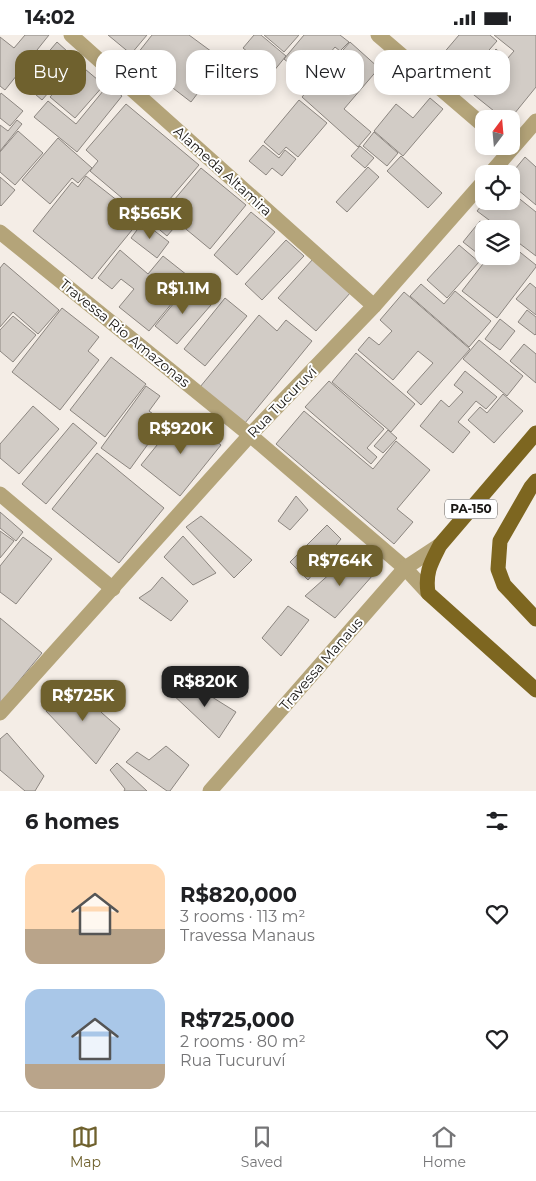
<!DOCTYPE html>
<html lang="en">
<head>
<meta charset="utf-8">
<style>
  body { margin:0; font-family:Montserrat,sans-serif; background:#f6f6f6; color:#202124; height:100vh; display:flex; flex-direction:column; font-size:19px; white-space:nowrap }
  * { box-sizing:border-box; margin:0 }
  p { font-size:16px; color:#757577 }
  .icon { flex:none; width:28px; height:28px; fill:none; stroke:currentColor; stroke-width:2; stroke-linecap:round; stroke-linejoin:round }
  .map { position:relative; height:756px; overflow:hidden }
  .sheet { display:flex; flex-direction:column; background:#fff; flex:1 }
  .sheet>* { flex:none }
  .top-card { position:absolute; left:15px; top:15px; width:506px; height:45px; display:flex; gap:10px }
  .needle { width:32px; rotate:16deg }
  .fabs { position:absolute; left:475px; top:75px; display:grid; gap:10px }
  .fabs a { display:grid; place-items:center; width:45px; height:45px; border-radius:10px; background:#fff; box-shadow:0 2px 12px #0003; font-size:25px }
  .price { position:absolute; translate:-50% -42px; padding:0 11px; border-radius:10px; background:#6f612e; color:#fff; font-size:16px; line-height:32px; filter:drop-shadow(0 1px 2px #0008) }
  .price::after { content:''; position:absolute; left:50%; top:30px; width:15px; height:11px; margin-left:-8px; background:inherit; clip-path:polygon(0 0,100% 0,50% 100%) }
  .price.active { background:#222; color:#fff }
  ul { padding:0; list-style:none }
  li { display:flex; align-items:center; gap:15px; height:125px; padding:0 25px }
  li span { display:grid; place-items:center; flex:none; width:140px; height:100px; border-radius:15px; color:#555 }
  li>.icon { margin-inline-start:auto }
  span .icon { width:60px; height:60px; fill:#fffc; stroke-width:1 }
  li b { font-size:21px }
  h2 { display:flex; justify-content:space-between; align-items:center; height:60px; padding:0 25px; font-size:21px }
  .tag { padding:0 18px; border-radius:15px; background:#fff; box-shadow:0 2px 12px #0003; font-size:18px; line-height:45px }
  .tag.active { background:#6f612e; color:#fff }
  .status { display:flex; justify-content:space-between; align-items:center; height:35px; padding:0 25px; background:#fff; direction:ltr }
  .status svg { height:14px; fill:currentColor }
  .dock { display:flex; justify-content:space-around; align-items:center; height:70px; border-top:1px solid #e0e0e0; background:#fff; font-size:14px; color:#757577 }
  .dock a { display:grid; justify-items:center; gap:2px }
  .dock .active { color:#6f612e }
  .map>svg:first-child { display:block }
  .building { fill:#d2ccc6; stroke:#8c8680 }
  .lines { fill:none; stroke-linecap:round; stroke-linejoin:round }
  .street { stroke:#b4a479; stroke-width:15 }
  .primary { stroke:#7d6620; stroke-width:15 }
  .labels { text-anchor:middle; stroke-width:4; stroke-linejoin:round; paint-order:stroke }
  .shield { fill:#fff; stroke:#5e5d5a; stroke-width:1 }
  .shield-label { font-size:12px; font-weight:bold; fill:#191714 }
  .street-label { font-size:14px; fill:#191714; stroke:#fff }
</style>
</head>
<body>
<div class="status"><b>14:02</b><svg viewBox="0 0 49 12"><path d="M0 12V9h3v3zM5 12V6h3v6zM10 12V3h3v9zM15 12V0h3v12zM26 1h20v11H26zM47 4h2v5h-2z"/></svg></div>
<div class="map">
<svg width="536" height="756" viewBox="0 0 536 756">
  <rect width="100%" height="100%" fill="#f4ede6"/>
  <g class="building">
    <path d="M25,0h24l-44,55 -5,-4v-49l14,11z"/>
    <path d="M108,0h39l-16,19z"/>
    <path d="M152,0h37l34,25 -32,42 -57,-44z"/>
    <path d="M254,0h7l25,21 -13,16 -30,-24z"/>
    <path d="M264,0h35l-15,17z"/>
    <path d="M304,0h36l9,7 -9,9 -5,-4 -27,32 -24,-20z"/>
    <path d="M459,0h31l7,6 -37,42 -24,-21z"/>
    <path d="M494,0h42v52l-26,32h-6l-40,-32 32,-38 11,10 7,-8z"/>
    <path d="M57,7l20,18 -35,40 -20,-17z"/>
    <path d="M350,7l29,26 -35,41 27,23 -13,15 -56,-50z"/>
    <path d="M79,29l25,21 -29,33 -25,-21z"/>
    <path d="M108,50l14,11 -45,56 -43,-35 14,-16 28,23z"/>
    <path d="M1,58l22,18 -13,15 -10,-8v-23z"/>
    <path d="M430,63l13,11 -40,47 -29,-25 22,-27 17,14z"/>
    <path d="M299,65l28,23 -29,34 -12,-10 -7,8 -15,-13z"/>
    <path d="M126,69l73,61 -30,35 17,14 -19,22 -77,-65 8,-10 -12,-11z"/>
    <path d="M17,85l5,4 -22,27v-26l8,6z"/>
    <path d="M18,96l25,22 -28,32 -15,-13v-20z"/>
    <path d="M374,97l24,21 -11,13 -24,-20z"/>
    <path d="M58,103l34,30 -14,15 -6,-5 -22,26 -28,-24z"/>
    <path d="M263,110l16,13 6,-8 11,9 -14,17 -10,-8 -6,7 -17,-14z"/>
    <path d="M360,111l14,12 -9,10 -14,-12z"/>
    <path d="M401,121l41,37 -14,15 -41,-37z"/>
    <path d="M525,122l11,10v38l-25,-21v-10z"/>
    <path d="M368,132l11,10 -32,35 -11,-10z"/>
    <path d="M201,133l45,37 -36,44 -29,-24 10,-12 -17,-13z"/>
    <path d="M86,141l55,43 -49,60 -59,-48 39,-49 6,5z"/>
    <path d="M0,142l15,13 -14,16 -1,-1z"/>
    <path d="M511,157l25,20v44l-25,-19v-8h-10l-24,-18 8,-10h26z"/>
    <path d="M251,177l24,20 -38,43 -23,-20z"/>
    <path d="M480,186l10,8h-6v27h27v-11l25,20v2l-39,51 -35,-27 24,-31 -23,-18z"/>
    <path d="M143,187l26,20 -12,16 -26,-20z"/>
    <path d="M286,205l18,16 -42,44 -17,-16z"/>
    <path d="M459,210l20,17 -32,36 -20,-18z"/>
    <path d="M120,215l28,24 15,-18 29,23 -43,52 -30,-24 15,-18 -13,-10 -9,10 -14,-11z"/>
    <path d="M313,224l38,33 -35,39 -38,-33z"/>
    <path d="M4,228l55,47 -21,24 -25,-22 -13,15v-59z"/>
    <path d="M530,248l6,5v27l-20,-16z"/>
    <path d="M421,249l23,20 11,-13 36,30 -22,26 -59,-51z"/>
    <path d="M188,251l23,19 -34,39 -22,-18z"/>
    <path d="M404,257l66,57 -49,56 -14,-13 26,-29 -15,-12 -25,29 -35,-30 11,-13 10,8 13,-14 -12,-11z"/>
    <path d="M225,263l22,18 -42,50 -21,-17z"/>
    <path d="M62,273l37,29 -11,14 11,9 -39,50 -48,-38z"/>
    <path d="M527,275l9,7v17l-1,1 -17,-13z"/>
    <path d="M259,280l18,16 9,-11 26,21 -67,82 -45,-36z"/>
    <path d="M13,281l23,19 -23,27 -13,-11v-21z"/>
    <path d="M500,284l15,12 -15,19 -15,-11z"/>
    <path d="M479,305l44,36 -16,20 -44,-37z"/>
    <path d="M524,309l12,10v29l-26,-22z"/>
    <path d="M356,318l59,51 -24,28 -59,-50z"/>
    <path d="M111,322l35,27 -41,53 -35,-27z"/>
    <path d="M465,336l32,26 -11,12 -10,-8 -18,21 12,10 -17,21 -33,-27 21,-26 8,7 14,-15 -9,-7z"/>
    <path d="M329,346l55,48 -17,19 10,9 -6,7 -66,-57z"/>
    <path d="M146,351l14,10 -11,15 15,11 -34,47 -29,-21z"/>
    <path d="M503,359l20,17 -29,32 -26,-23 12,-13 7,6z"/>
    <path d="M33,371l26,23 -40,45 -19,-16v-14z"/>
    <path d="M304,376l69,58 23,-28 34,29 -33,39 16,13 -19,22 -118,-100z"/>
    <path d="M182,379l39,31 -41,51 -39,-31z"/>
    <path d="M73,388l24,20 -51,61 -24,-20z"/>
    <path d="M388,395l9,8 -14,15 -9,-7z"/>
    <path d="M97,418l67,55 -45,55 -67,-54z"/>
    <path d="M296,461l12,14 -18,20 -12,-9z"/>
    <path d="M0,477l23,20 -7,9 -16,-13z"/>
    <path d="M201,481l51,44 -18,18 -48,-51z"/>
    <path d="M327,490l14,14 -33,41 -18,-18z"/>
    <path d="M0,496l14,10 -14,17z"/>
    <path d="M183,501l33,37 -23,12 -29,-28z"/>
    <path d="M23,502l29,22 -36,45 -16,-12v-26z"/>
    <path d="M351,520l22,20 -38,43 -30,-22z"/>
    <path d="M162,542l26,24 -17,20 -32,-23 12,-8z"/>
    <path d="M288,571l21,14 -28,36 -19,-18z"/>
    <path d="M0,583l42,35 -42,51z"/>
    <path d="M72,645l30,33 18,16 -24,35 -50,-53z"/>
    <path d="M188,647l48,30 -17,26 -49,-46z"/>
    <path d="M7,698l37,43 -9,15h-10l-25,-21v-31z"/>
    <path d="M166,711l23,19 -19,26h-3l-41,-29 11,-10 12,8z"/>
    <path d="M117,728l30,28h-23l1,-2 -15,-19z"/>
  </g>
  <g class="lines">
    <g class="street">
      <path d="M71,0l303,271"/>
      <path d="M378,0l106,91"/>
      <path d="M490,139l46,-53"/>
      <path d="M0,197l250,203 155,133 23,25"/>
      <path d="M0,459l113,95"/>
      <path d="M0,678l250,-278 124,-129 110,-125"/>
      <path d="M210,756l189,-216 6,-7 35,-23"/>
    </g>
    <g class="primary">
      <path d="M536,398l-96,112c-9,18 -15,27 -12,48l108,97"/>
      <path d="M536,446l-5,6 -31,54 -2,28 6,16 32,34"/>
    </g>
  </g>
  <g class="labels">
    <rect class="shield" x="445" y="464.5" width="52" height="19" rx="4"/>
    <g class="shield-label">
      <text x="471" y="478">PA-150</text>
    </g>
    <g class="street-label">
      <text transform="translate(223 136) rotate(42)" y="5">Alameda Altamira</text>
      <text transform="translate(125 298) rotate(39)" y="5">Travessa Rio Amazonas</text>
      <text transform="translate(282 367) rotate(-46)" y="5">Rua Tucuruví</text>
      <text transform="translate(321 629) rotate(-49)" y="5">Travessa Manaus</text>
    </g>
  </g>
</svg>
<div class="fabs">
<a><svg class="needle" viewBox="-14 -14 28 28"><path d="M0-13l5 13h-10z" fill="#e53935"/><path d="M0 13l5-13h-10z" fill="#757577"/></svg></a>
<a><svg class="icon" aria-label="locate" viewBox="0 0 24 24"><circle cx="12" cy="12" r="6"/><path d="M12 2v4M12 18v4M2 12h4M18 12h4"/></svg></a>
<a><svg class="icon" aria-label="layers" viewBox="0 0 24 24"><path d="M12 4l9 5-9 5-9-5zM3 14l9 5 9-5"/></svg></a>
</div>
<b class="price" style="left:150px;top:205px">R$565K</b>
<b class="price" style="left:183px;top:280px">R$1.1M</b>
<b class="price" style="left:181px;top:420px">R$920K</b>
<b class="price" style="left:340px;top:552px">R$764K</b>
<b class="price active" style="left:205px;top:673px">R$820K</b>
<b class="price" style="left:83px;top:687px">R$725K</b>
<div class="top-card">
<a class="tag active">Buy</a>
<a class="tag">Rent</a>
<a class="tag">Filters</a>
<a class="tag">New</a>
<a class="tag">Apartment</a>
</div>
</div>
<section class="sheet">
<h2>6 homes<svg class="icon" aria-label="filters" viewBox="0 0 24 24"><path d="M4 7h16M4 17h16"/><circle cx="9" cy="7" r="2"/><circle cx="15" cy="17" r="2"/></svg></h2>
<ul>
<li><span style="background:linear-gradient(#ffd9b3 65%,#b9a48a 0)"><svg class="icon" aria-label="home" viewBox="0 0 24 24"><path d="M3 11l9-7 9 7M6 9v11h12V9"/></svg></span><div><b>R$820,000</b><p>3 rooms · 113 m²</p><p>Travessa Manaus</p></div><svg class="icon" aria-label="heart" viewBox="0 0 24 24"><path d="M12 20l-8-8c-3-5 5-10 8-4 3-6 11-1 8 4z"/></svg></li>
<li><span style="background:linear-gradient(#a9c7e8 75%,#b9a48a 0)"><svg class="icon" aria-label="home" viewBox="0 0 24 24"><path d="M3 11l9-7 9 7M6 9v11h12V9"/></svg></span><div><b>R$725,000</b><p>2 rooms · 80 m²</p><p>Rua Tucuruví</p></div><svg class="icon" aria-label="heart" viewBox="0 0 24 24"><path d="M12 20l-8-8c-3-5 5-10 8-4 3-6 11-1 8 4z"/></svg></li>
</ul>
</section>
<nav class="dock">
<a class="active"><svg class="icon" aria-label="map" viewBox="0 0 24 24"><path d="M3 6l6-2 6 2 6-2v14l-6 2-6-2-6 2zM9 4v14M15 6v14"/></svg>Map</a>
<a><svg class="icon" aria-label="saved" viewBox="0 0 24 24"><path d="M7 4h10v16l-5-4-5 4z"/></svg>Saved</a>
<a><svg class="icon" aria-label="home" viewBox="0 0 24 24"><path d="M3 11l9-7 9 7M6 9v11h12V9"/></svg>Home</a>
</nav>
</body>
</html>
